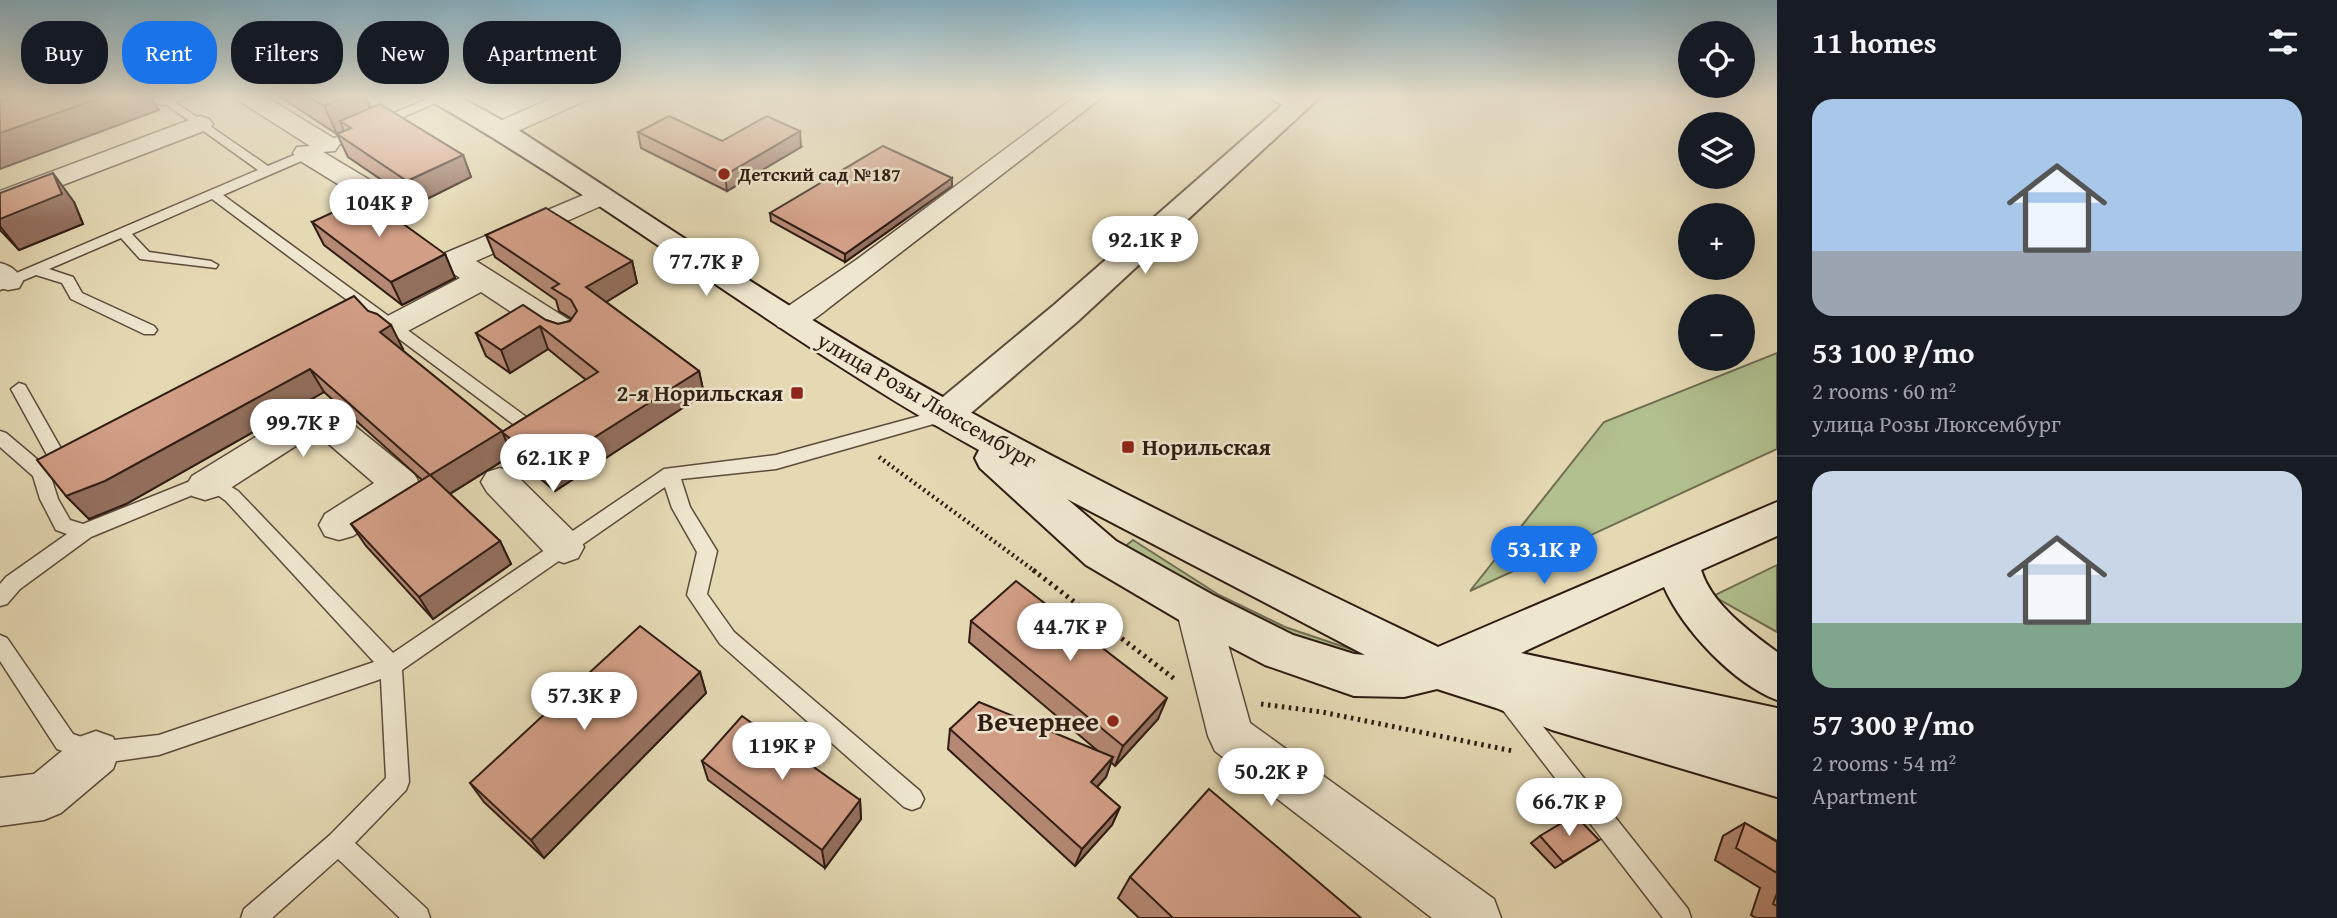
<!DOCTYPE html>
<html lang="en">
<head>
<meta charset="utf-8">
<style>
  body { margin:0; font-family:"Gentium Book Plus",serif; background:#20242c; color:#f1f3f6; height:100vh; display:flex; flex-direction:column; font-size:26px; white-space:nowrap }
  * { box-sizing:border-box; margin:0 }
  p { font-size:23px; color:#9ea1a6 }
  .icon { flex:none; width:38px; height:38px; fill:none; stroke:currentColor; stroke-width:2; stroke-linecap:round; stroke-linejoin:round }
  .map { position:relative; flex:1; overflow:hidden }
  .drawer { display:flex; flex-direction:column; background:#171b24; width:560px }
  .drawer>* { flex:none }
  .hud { position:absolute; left:21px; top:21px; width:665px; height:63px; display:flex; gap:14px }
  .fabs { position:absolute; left:1678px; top:21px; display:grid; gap:14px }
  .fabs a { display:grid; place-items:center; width:77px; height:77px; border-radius:50%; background:#171b24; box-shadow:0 7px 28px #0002; font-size:35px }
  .price { position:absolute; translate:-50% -60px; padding:0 16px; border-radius:24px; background:#fff; color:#222; font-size:23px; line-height:46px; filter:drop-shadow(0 2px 4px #0008) }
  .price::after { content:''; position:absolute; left:50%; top:42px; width:21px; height:16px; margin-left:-10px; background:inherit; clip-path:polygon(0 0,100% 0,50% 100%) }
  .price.current { background:#1a73e8; color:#fff }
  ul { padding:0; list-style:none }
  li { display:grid; align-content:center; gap:14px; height:371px; padding:0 35px }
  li+li { border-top:2px solid #363941 }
  li span { display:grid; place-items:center; height:217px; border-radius:21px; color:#555 }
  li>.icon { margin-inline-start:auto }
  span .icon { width:126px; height:126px; fill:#fffc; stroke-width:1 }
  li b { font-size:30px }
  h2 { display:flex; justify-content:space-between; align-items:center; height:84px; padding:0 35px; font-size:30px }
  .chip { padding:0 24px; border-radius:28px; background:#171b24; box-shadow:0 7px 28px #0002; font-size:24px; line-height:63px }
  .chip.current { background:#1a73e8; color:#fff }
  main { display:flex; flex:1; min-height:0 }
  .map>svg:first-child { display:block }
  .green { fill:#b2c08f; stroke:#706e51; stroke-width:2 }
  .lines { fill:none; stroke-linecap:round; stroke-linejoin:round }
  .service-casing { stroke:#5c4b3b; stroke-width:3 }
  .minor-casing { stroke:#5c4b3b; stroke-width:3 }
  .tertiary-casing { stroke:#5c4b3b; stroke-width:4 }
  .secondary-casing { stroke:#2f1c13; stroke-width:4 }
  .path-far1 { stroke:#2f1c13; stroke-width:4.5; stroke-dasharray:2 3.5; stroke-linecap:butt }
  .path { stroke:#2f1c13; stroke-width:5; stroke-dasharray:2.5 4.5; stroke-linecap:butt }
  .service { fill:#eee6ce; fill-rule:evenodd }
  .minor { fill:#eee6ce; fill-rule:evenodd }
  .tertiary { fill:#eee6ce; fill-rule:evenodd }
  .secondary { fill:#eee6ce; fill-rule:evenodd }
  .wall { fill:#b58873; stroke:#2f1c13; stroke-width:2 }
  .shaded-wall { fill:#936f5e; stroke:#2f1c13; stroke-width:2 }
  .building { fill:#d29e86; stroke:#2f1c13; stroke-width:2 }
  .poi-dot { fill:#8f2418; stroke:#eee6ce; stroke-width:2.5 }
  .labels { text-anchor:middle; stroke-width:5; stroke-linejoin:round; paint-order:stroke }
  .far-poi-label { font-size:19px; font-weight:bold; fill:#2f1c13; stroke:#eee6ce; text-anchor:start }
  .poi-label { font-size:23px; font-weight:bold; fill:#2f1c13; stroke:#eee6ce; text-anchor:end }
  .street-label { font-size:23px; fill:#2f1c13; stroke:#eee6ce }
  .near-poi-label { font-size:28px; font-weight:bold; fill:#2f1c13; stroke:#eee6ce; text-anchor:end }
</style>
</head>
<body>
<main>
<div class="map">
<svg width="1777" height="918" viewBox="0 0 1777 918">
  <rect width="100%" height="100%" fill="#e5d9b4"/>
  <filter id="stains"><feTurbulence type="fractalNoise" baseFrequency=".00286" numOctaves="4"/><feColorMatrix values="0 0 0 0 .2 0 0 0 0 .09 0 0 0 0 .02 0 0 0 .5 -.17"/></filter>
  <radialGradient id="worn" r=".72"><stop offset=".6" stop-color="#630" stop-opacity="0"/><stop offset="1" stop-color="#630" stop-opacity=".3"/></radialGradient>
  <g class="green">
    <path d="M1777,353v96l-307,142 134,-169z"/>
    <path d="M1133,540l86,55 66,32 92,31 -39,-4 -76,-25 -139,-81z"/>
    <path d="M1777,565v67l-64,-36z"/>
  </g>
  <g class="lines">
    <g class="service-casing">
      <g id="service">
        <path d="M153,95h12l103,71 169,-71h8v4l-222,96 302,221 2,4 -2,4h-12l-301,-225 -80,35 17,18 62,9 7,4 -2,3 -76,-9 -19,-21 -72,31 24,8 9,16 72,33 3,4 -3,4h-10l-73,-35 -9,-16 -26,-8 -36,15v-10l258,-110z"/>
        <path d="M19,383l6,2 46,81 -3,5 -9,1 -8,5 7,22 12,21 13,4 110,-44 25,-1 20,12 155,162 271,-184 112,-14 169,-46 6,2 2,4 -2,4 -175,50 -95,10 9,28 27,44 -10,43 27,38 186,159 4,8 -4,8 -8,3 -8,-3 -184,-163 -33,-49 10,-43 -25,-44 -7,-21 -263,183 7,112 -3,8 -51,53 72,66 3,9h-30l-62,-59 -66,59h-31l3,-9 86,-74 56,-57 -5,-99 -222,76 -63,9 -39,-15 -57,-88v-26l7,3 66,96 23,8 63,-7 215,-73 -148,-161 -11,-8 -20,1 -104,43 -71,52 -13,15 -7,2v-22l6,-7 61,-43 -11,-4 -16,-31 -7,-23 -33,-29v-16l6,2 38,32 8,-1 -41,-75z"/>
        <path d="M1510,692l8,3 170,214 3,9h-28l-161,-209 -3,-7 3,-7z"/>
      </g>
    </g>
    <g class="minor-casing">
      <g id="minor">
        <path d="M153,95h33l-3,5 -20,5 -9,-2 -3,-5z"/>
        <path d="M235,95h28l72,44 4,6 -4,6 -12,1 87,52 4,6 -4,6 -10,2 -10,-2 -93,-57 -4,-6 4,-6 13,-1 -72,-46z"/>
        <path d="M559,95h31l-3,5 -78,35 -9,3 -9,-3 -4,-5 4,-5z"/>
        <path d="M1078,95h27l-266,205c-19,14 -37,34 -61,27l-5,-7 5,-7 78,-53z"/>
        <path d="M1268,95c13,-1 37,-5 45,7l-3,5c-13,3 -34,-1 -42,-12z"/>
        <path d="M200,116l9,3 4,5 -4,5 -209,80v-18z"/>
        <path d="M600,188l10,2 4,6 -4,6 -134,59 101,64 5,8 -5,8 -11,3 -11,-3 -74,-49 -77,41 -11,3 -11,-3 -5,-7 5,-7 78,-41 -17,-12 -4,-6 4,-6z"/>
        <path d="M0,263c12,3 17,8 23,18l-4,7 -11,2 -8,-2z"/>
        <path d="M318,402l12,4 84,68 6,10 -6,10 -61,42 -14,4 -14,-4 -6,-11 6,-11 49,-31 -58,-50 -98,63 -13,4 -13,-4 -6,-10 6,-10 114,-70z"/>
        <path d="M500,468l13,4 65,64 6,11 -6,11 -14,5 -14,-5 -63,-66 -6,-10 6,-10z"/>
        <path d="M1197,590l15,5 6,13 32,115 244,176 7,19h-69l-217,-167 -7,-15 -32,-128 6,-13z"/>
        <path d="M96,731l17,6 6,16 -6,16 -52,44 -17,7 -44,6v-48l34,-4 45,-37z"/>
      </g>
    </g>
    <g class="tertiary-casing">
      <path id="tertiary" d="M1294,95h28l-244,226 -120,103 -13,4 -13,-4 -5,-9 5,-9 122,-101z"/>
    </g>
    <g class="secondary-casing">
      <path id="secondary" d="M425,95h31l53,29c149,96 295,197 450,282 157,86 318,163 479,241l339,-145v34l-76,34c11,35 48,61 76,82v48c-44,-17 -94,-70 -113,-113l-143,66 256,55v89l-225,-67 -56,-22 -59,-19 -33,8 -50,-1 -89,-31 -84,-44 -95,-56 -106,-97 -5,-10 4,-8c-190,-105 -361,-242 -550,-350zM1067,499l298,156 -11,-1 -61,-19 -80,-40 -97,-54z"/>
    </g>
    <path class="path-far1" d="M879,457l157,115"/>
    <g class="path">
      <path d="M1033,570l144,111"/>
      <path d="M1261,704l61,8 191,39"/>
    </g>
    <use href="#service" class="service"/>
    <use href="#minor" class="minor"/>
    <use href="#tertiary" class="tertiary"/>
    <use href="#secondary" class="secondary"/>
  </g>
  <g class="wall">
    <path d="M277,95h88l6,13 92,47 8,22 -54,27 -69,-47 -11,-23 7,-3 -7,3z"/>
    <path d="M638,132l84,9 79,6 -74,44 -86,-43z"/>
    <path d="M952,178v8l-107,76 -74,-41 -1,-8z"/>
    <path d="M0,193l74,9 9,22 -64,26 -19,-20z"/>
    <path d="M312,222l133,32 10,24 -53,27 -78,-60z"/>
    <path d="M486,235l146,26 5,22 -31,19 93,69 5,23 -149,97 -43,-36 -62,39 50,47 11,23 -78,55 -67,-73 -15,-22 71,-44 -98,-88 -198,112 -37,15 -23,-23 302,-185 35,38 -1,1 100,82 84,-52 -38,-31 -38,24 -24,-17 -10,-23 70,-13 12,4 12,-3 2,-2 -13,-8 -3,-11 -61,-43z"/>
    <path d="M971,621l187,98 -43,47 -4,-4 -5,15 -9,10 23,20 -8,18 -37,41 -127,-117 2,-20 148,22 -129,-109z"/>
    <path d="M700,672l6,21 -162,165 -60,-56 -14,-19z"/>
    <path d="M702,761l158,39 1,19 -36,49 -117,-88z"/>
    <path d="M1745,823l32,18v77h-21l-5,-3 9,-27 -45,-28 8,-24z"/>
    <path d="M1540,836l59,4 -44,28 -24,-25z"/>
    <path d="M1130,877l231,41h-222l-21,-20z"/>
  </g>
  <g class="shaded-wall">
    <path d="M0,95h58l-58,19z"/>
    <path d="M108,95h41l10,15 -159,59v-36z"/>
    <path d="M350,95h15l9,22 -34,4 4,10 -7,3 -13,-28z"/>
    <path d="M800,131l1,16 -74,44 -2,-16z"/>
    <path d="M463,155l8,22 -54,27 -10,-23z"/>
    <path d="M53,173l21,29 9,22 -64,26 -19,-24v-7z"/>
    <path d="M952,178v8l-107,76v-8z"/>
    <path d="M445,254l10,24 -53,27 -11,-23z"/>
    <path d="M632,261l5,22 -44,27 -7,-23z"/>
    <path d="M391,325l12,24 -11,6 -12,-23z"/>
    <path d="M540,326l8,23 -38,24 -9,-23z"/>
    <path d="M310,369l14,23 -198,112 -37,15 -23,-23z"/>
    <path d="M699,371l5,23 -149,97 -9,-23z"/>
    <path d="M502,431l10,24 -69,43 -13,-23z"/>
    <path d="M500,541l11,23 -78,55 -14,-22z"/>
    <path d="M700,672l6,21 -162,165 -13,-18z"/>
    <path d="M1167,698l-9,21 -43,47 8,-20z"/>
    <path d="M1113,757l-7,20 -22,24 7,-19z"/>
    <path d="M860,800l1,19 -36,49 -3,-18z"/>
    <path d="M1120,807l-8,18 -37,41 7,-17z"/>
  </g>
  <g class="building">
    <path d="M19,95h89l-108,38v-32z"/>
    <path d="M306,95h44l-26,11z"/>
    <path d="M380,104l83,51 -56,26 -70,-47 14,-6 -11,-7z"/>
    <path d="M669,116l53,25 45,-25 33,15 -75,44 -87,-43z"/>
    <path d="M883,146l69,32 -107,76 -75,-41z"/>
    <path d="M53,173l9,21 -62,25v-26z"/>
    <path d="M366,197l79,57 -54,28 -79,-60z"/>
    <path d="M546,208l86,53 -46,26 113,84 -153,97 -44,-36 96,-60 -58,-46 -39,24 -25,-17 47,-28 23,15 12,4 12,-3 7,-10 -6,-11 -19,-12 7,-4 -73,-49z"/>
    <path d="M354,296l14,15 9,3 14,11 -11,7 122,99 -72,44 -120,-106 -205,112 -39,15 -29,-36z"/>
    <path d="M430,475l70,66 -81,56 -68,-73z"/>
    <path d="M1016,581l151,117 -44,48 -152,-125z"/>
    <path d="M640,626l60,46 -169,168 -61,-57z"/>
    <path d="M979,702l134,55 -22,25 29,25 -38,42 -132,-120z"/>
    <path d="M742,716l118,84 -38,50 -120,-89z"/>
    <path d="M1209,789l152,129h-188l-43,-41z"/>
    <path d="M1575,815l24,25 -36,22 -23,-26z"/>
    <path d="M1745,823l32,19v31l-41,-25z"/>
    <path d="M1777,893v13l-4,-2z"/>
  </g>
  <linearGradient id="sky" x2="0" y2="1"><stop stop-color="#87b7ce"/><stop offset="0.43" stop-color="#f3eedd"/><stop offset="1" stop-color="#f3eedd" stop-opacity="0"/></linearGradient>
  <rect width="1777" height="223" fill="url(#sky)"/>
  <g class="poi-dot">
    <circle cx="724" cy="174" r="7"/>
    <rect x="790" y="386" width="14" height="14" rx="3.5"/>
    <rect x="1121" y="440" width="14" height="14" rx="3.5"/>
    <circle cx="1113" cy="721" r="7"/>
  </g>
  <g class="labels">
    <g class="far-poi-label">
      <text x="738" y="181">Детский сад №187</text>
    </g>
    <g class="poi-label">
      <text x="783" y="401">2-я Норильская</text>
      <text x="1142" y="455" text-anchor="start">Норильская</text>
    </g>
    <g class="street-label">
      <text transform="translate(927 400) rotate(30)" y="8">улица Розы Люксембург</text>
    </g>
    <g class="near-poi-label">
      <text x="1099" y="731">Вечернее</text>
    </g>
  </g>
  <rect width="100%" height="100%" filter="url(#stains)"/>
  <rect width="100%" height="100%" fill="url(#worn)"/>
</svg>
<div class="fabs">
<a><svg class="icon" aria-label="locate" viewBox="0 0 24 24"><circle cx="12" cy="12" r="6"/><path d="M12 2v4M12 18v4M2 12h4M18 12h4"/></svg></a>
<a><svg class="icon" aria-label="layers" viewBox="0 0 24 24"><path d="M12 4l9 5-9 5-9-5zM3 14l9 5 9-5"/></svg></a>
<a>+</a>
<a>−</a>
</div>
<b class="price" style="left:379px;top:239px">104K ₽</b>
<b class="price" style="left:1145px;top:276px">92.1K ₽</b>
<b class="price" style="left:706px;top:298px">77.7K ₽</b>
<b class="price" style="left:303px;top:459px">99.7K ₽</b>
<b class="price" style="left:553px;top:494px">62.1K ₽</b>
<b class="price current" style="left:1544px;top:586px">53.1K ₽</b>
<b class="price" style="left:1070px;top:663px">44.7K ₽</b>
<b class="price" style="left:584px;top:732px">57.3K ₽</b>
<b class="price" style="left:782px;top:782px">119K ₽</b>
<b class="price" style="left:1271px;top:808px">50.2K ₽</b>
<b class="price" style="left:1569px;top:838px">66.7K ₽</b>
<div class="hud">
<a class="chip">Buy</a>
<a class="chip current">Rent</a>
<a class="chip">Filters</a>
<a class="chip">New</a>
<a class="chip">Apartment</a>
</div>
</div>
<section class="drawer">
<h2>11 homes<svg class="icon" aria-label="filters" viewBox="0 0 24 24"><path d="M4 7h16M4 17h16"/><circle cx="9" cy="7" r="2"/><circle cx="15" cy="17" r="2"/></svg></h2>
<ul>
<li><span style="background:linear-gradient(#a9c7e8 70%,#9aa5b1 0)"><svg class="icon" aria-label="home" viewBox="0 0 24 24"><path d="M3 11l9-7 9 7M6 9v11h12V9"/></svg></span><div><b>53 100 ₽/mo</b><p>2 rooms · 60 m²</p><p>улица Розы Люксембург</p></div></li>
<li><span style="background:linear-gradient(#c9d6e8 70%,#7fa58c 0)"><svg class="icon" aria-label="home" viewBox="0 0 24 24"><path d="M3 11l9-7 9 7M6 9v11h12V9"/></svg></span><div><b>57 300 ₽/mo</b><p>2 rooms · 54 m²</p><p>Apartment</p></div></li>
</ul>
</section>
</main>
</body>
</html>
